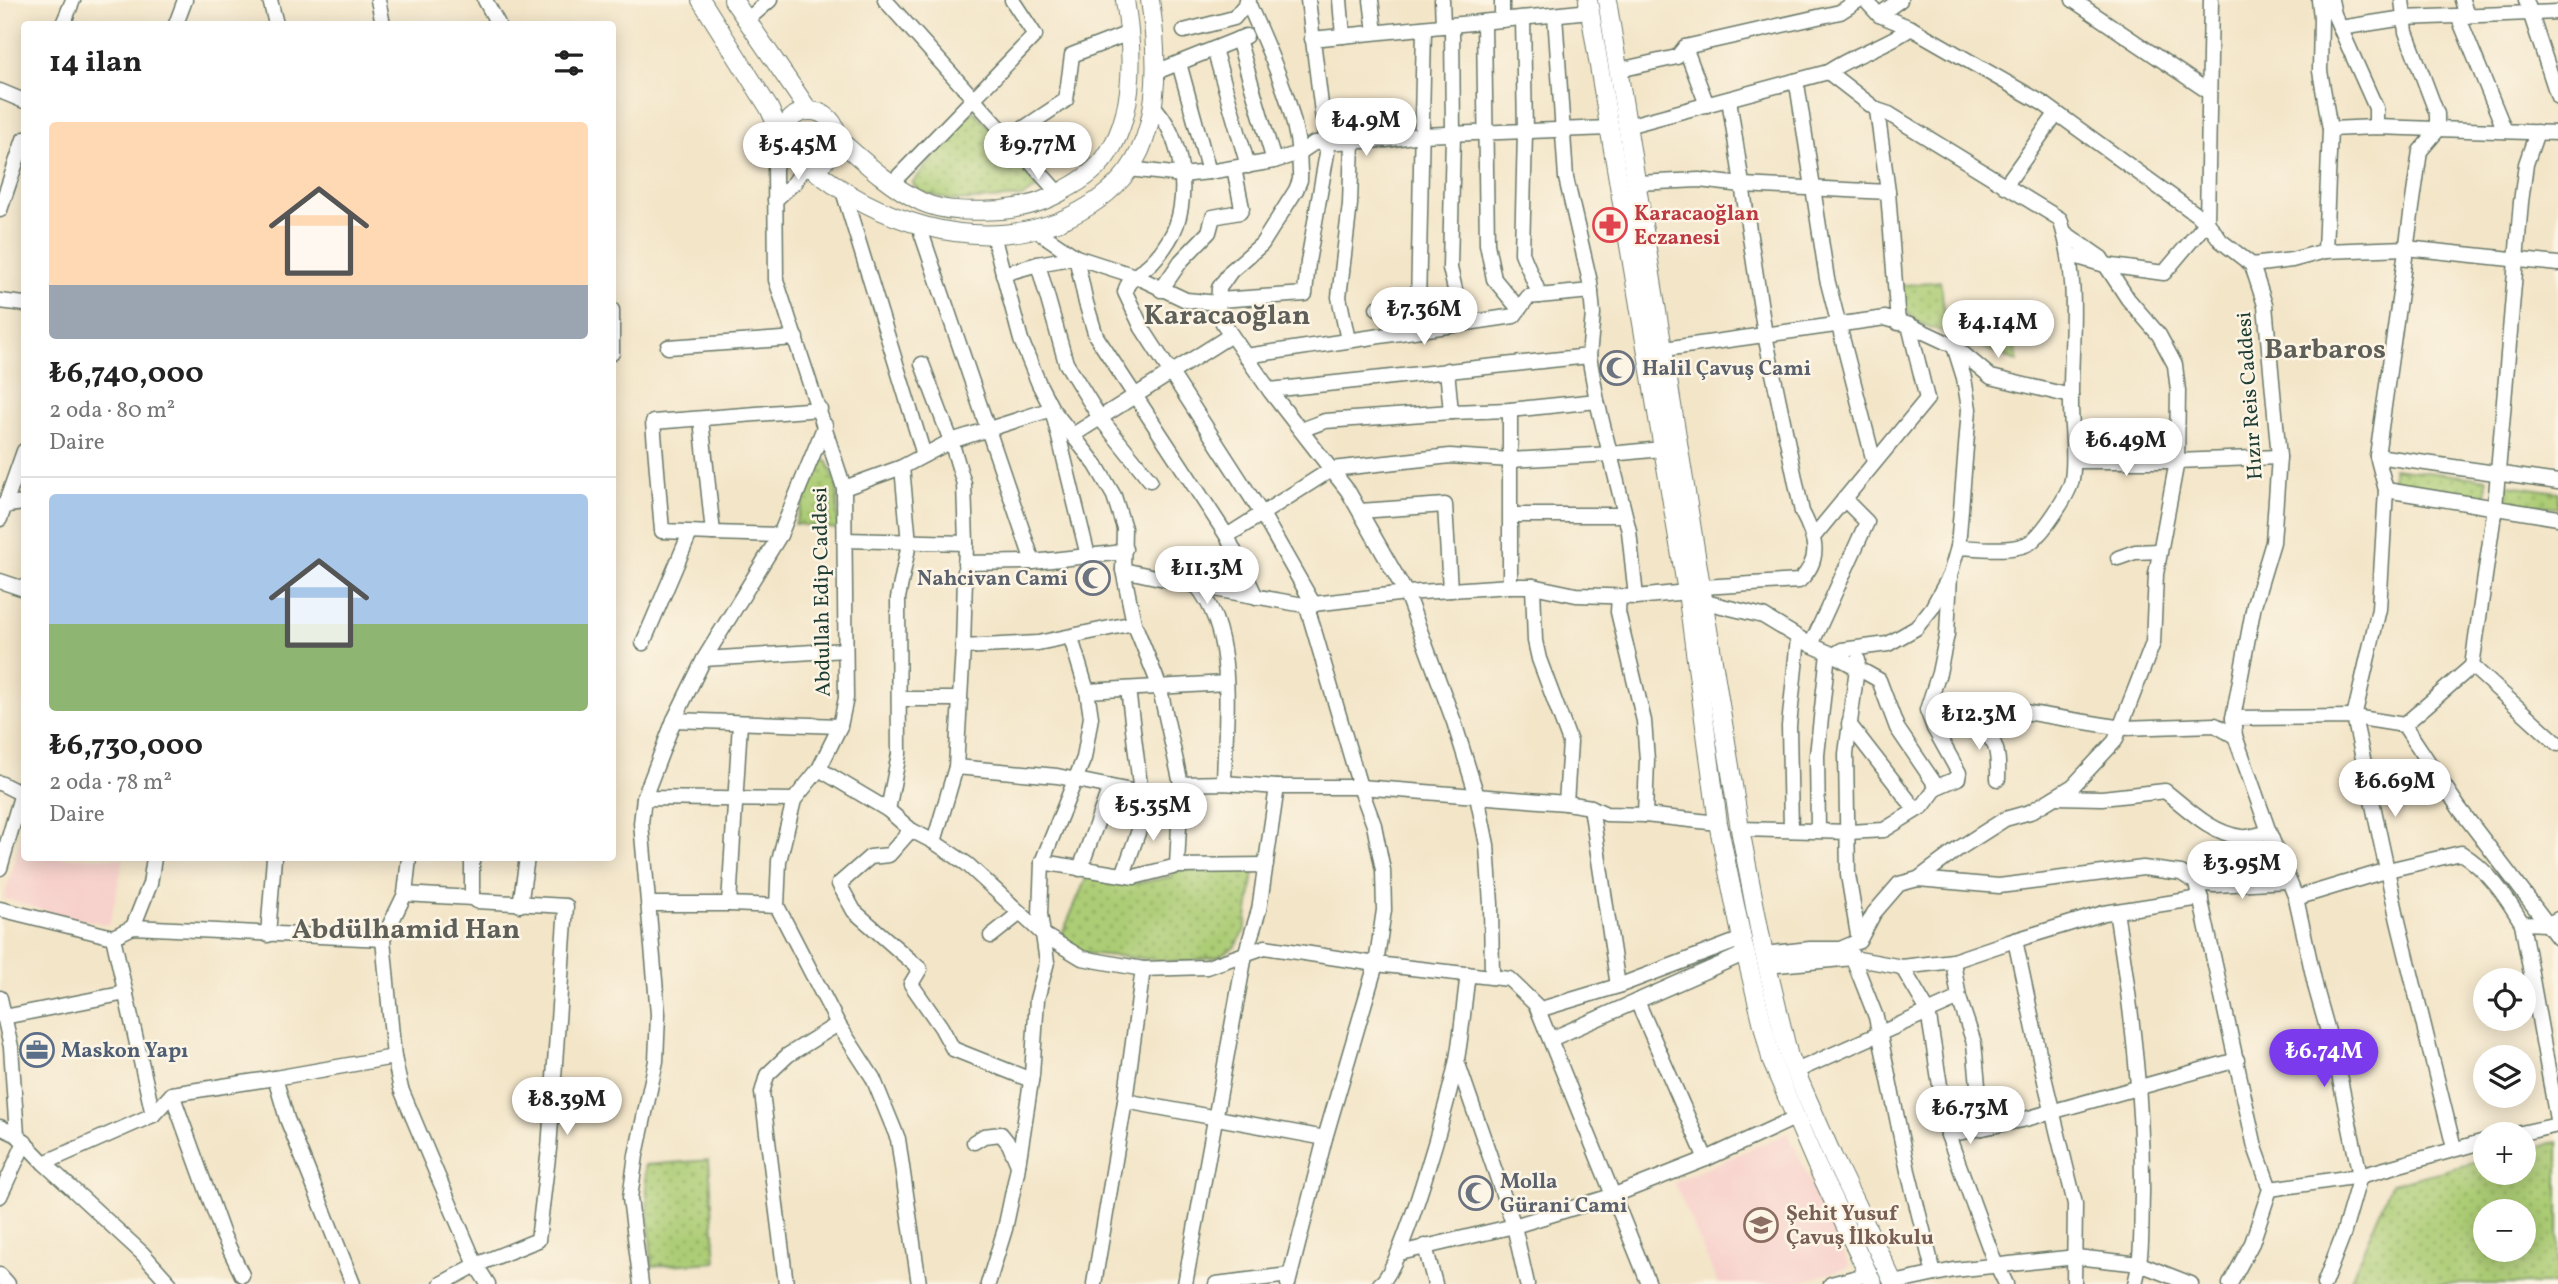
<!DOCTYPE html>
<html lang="tr">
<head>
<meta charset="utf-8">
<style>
  body { margin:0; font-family:Vollkorn,serif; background:#f6f6f6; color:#222; height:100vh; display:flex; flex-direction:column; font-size:26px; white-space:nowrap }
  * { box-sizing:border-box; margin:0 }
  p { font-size:23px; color:#767676 }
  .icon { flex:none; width:38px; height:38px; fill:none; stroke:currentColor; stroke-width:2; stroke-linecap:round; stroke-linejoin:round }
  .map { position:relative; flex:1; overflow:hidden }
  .panel { position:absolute; left:21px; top:21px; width:595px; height:840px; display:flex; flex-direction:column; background:#fff; border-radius:7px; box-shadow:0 4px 18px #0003 }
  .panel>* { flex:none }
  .fabs { position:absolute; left:2473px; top:968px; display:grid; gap:14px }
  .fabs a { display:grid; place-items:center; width:63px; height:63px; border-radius:50%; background:#fff; box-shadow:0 4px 18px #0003; font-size:35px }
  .price { position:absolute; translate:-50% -60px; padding:0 16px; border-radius:24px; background:#fff; color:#222; font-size:23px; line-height:46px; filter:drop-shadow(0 2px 4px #0008) }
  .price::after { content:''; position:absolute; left:50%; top:42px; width:21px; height:16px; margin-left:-10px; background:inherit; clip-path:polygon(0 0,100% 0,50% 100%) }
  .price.selected { background:#7c3aed; color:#fff }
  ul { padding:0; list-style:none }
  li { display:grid; align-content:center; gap:14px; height:371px; padding:0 28px }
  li+li { border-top:2px solid #e0e0e0 }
  li span { display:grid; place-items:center; height:217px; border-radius:7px; color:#555 }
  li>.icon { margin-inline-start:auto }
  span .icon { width:126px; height:126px; fill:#fffc; stroke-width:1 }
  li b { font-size:30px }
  h2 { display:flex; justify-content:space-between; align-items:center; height:84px; padding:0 28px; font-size:30px }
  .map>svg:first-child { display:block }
  .built { fill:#f7d0cb }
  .grass { fill:url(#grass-dots); stroke:#668454; stroke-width:2; fill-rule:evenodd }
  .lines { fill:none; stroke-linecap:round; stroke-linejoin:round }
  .minor-casing { stroke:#697868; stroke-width:17 }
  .major-casing { stroke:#697868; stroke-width:20 }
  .minor { stroke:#fff; stroke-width:14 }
  .major { stroke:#fff; stroke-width:18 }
  .labels { text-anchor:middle; stroke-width:5; stroke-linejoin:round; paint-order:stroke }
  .health-label { font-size:21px; font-weight:bold; fill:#be3a42; stroke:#fcf5e5; text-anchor:start }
  .worship-label { font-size:21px; font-weight:bold; fill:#5b616d; stroke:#fcf5e5; text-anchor:start }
  .street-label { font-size:21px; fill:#1f3d34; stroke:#fcf5e5 }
  .service-label { font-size:21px; font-weight:bold; fill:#4e5e75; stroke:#fcf5e5; text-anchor:start }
  .education-label { font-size:21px; font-weight:bold; fill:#785e54; stroke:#fcf5e5; text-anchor:start }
  .district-label { font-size:28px; font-weight:bold; fill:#5e5f59; stroke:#fcf5e5 }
</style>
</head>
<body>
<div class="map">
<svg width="2558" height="1284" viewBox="0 0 2558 1284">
  <defs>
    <pattern id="grass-dots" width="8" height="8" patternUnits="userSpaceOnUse" patternTransform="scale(1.75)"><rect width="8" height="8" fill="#accc74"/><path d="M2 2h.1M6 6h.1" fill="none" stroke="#8ba760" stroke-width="1.8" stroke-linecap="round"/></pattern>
  </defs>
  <rect width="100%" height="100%" fill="#fcf5e5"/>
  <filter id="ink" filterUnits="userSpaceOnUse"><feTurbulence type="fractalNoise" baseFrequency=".0143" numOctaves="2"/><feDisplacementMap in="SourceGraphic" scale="14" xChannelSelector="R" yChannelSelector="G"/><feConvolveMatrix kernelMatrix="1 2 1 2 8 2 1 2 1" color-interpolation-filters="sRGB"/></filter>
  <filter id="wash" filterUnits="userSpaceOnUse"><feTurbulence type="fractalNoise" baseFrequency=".00686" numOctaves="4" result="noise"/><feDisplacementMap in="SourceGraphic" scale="28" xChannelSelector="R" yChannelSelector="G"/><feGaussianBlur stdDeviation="1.57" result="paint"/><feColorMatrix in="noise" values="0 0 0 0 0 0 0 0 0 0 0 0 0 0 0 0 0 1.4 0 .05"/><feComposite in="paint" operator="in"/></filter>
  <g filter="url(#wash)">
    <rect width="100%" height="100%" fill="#f3e5c8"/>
    <g class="built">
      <path d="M24,829v29h100l-15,67 -59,-13 -46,-14z"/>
      <path d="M1788,1133l62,134 -56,17h-76l-44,-102z"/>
    </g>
    <g class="grass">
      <path d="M973,110l67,76 -18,11 -67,4 -34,-9 -9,-9z"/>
      <path d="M1940,281l5,33 63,-3 10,51 -101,-40 -12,-14 -8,-22z"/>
      <path d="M821,459l7,3 9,26 1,41 -43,-5z"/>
      <path d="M2393,468l94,11 -1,20 -92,-11z"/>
      <path d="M2503,484l55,8v15l-57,-5z"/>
      <path d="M1255,865l-10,66 -10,16 -18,10 -36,5 -98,-9 -23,-14 27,-63 53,7 29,-6 13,-10z"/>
      <path d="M2558,1142v142h-209l42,-100 94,-24v12h39v-21zM2485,1211h39v39h-39z"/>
      <path d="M709,1160l7,102 -64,4 -7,-101z"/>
    </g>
  </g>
  <g filter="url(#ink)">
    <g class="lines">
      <g class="minor-casing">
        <g id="minor">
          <path d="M270,0l6,24"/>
          <path d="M378,0l5,24"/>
          <path d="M485,0l13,24"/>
          <path d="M885,0l174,194"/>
          <path d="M1247,0c24,58 55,115 53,180l-4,10 -34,54 -31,27 -12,17 -1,22 5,13 47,68 78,100 58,102 48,129 23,74 10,49 4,59 1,73"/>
          <path d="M1340,0l3,36"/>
          <path d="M1371,0l4,32"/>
          <path d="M1442,0l1,26"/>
          <path d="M1865,0l14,15 32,13 133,76 163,118 14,19 31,24 13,40 14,152 -6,85 -19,63 -21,113 2,18 34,96 27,66 20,91 20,71 24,116 -17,59 -19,49"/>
          <path d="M2073,0l136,92"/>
          <path d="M2331,0l3,14 42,94v19"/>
          <path d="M2402,0l4,32 31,82v17l-17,20 -43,305 9,34 -7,119 -25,108 44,204 56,227"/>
          <path d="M2462,0l5,16"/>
          <path d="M2526,0l32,97"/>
          <path d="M1555,15l11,163 24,104 3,32 -4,42 8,45 32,130 7,66"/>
          <path d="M1879,15l21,-15"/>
          <path d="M2458,16l47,115"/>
          <path d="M1523,18l2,114 -3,121 18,43"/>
          <path d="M747,20l23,-20"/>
          <path d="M1502,20v-20"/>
          <path d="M1484,22l3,222 7,35 25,30"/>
          <path d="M63,24l10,-24"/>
          <path d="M176,24l9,-24"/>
          <path d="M1452,25l1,110 -3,133 13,56"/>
          <path d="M2340,28l64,-10 154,-6"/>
          <path d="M1184,31l50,-13 15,-18"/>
          <path d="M1238,39l36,122"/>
          <path d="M1312,39l278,-28"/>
          <path d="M1685,47l22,58"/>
          <path d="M1214,49l34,117"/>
          <path d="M1179,63l30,109"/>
          <path d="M1619,70l58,-13 8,-10 155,-35 19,-12"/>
          <path d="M1156,72l90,-36"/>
          <path d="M1828,72l49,38 12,4 171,105c21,64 10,120 11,186 0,25 5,49 1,74 -2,15 -28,52 -40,62 -15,12 -55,7 -74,6"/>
          <path d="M1794,81l4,9 29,189 47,183"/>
          <path d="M0,91l24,10"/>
          <path d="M1152,105c31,29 41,98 17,135 -4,7 -10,15 -16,21 -10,11 -25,16 -28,31l17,36 120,186 52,91"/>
          <path d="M1877,110l11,82 10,131"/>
          <path d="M1627,126l201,-54c26,-18 56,-25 83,-44"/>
          <path d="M2330,129l46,-2 182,6"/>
          <path d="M2537,132l-11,32 -5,38 -26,305 -23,159 86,78"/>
          <path d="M1009,138l57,-38 6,-45 57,-22"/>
          <path d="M784,141l-9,27 1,112 68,208 2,210 -6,28 -21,43 -25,31 -15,61 -2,45 61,118 35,54 25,61 21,145"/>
          <path d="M1129,169l53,6 27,-3 65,-11 25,-8 15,-10 72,-3 34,-5 190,-7"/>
          <path d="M892,183l143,-148 -23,-35"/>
          <path d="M1637,183l62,-3 43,5 146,7"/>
          <path d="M2005,186l51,-72"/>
          <path d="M843,191l81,264"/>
          <path d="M775,200l19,-17 13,-19"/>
          <path d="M0,210l24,-71"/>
          <path d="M919,226l114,336"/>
          <path d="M1036,230l40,27 59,19 51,24 33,3"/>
          <path d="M993,235l28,105 18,44 13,25 44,56 18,31 10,32 -1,42 11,53 25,62 22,99 -4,82 -43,11 -92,-15"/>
          <path d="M2325,251l81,-3 152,16"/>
          <path d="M2071,255l34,10 59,8 43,-51 4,-222"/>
          <path d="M1038,264l28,99 34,55 50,62"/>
          <path d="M2252,265l40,-5 33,-9 5,-122 -10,-58 1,-54 -2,-17"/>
          <path d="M1003,274l35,-10 38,-7 10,46 10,33 131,200 29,61"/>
          <path d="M1161,290l20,-29 28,-29 4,-15 27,-5 2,-4 -8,-40"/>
          <path d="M1219,300l86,-6 3,-32 19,-109 -19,-153"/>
          <path d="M0,301l24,3"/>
          <path d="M1377,308l41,-2 6,-277"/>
          <path d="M612,310v43"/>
          <path d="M1348,340l-9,-43 11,-93 2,-63"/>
          <path d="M668,347l128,-9"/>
          <path d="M1664,349l221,-31 24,7 45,21 37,31 80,19"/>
          <path d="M1246,356l268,-40 14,-19 63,-6"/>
          <path d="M922,364l29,77 101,-32 36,147"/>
          <path d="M1447,370l4,42"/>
          <path d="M1270,390l319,-34"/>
          <path d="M1510,410v176"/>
          <path d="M701,419l12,114 67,2"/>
          <path d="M1301,430l24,-9 126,-9 59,-2 87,-9"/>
          <path d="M1073,435l158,-100"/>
          <path d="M2377,456l181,26"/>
          <path d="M2075,461h102l102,-4"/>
          <path d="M844,488l58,-21 49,-26 13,43 2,59 -3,104 -7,120 -22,75"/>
          <path d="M2386,490l172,28"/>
          <path d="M0,506l24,-3"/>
          <path d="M1360,511l85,-6 5,85"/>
          <path d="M1511,515h113"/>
          <path d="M0,519l24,-68"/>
          <path d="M713,533l-51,-2 -9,-109 167,-13"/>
          <path d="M1227,536l105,-67 118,-13 61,4 99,-6 52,-5"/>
          <path d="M1814,536l113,-137 -18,-74"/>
          <path d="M844,540l122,3"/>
          <path d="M2118,558l17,-6 24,-1"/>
          <path d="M965,563l68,-1 82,-9 10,-4"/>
          <path d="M1123,570l74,16 107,19 4,5 52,177 14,38 9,45 1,40 -8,54 -51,174 -37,146"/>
          <path d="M0,581l24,8"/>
          <path d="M1197,586c41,51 28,136 27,197"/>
          <path d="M1533,586l2,55 4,18 31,83 -4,61"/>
          <path d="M1703,587l96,-6c24,-22 16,-44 3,-69l-37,-177 -36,-236"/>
          <path d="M1619,596l-1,16 26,109 3,39 -2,55"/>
          <path d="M1705,602l58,14 48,29 23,10 45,25 18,48 40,59"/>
          <path d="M1305,605l101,-12 104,-7h23l43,9 60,2 51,-5"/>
          <path d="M643,643l47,-110"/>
          <path d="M1811,645l56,-123 -23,-23"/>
          <path d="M963,647l75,-4 96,-20"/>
          <path d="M1834,655l8,-5 46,-6 28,-16 16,-20 18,-33 8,-28 11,-138 -5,-31 -10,-32"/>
          <path d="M704,659l141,-9"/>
          <path d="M1858,660l-12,94 2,121 11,66"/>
          <path d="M1128,689l13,104"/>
          <path d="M1087,691l139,-8"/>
          <path d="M900,699h60"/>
          <path d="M2233,718l121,-1 50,8 55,83 99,130"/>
          <path d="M674,720l166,6"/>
          <path d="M1973,720c23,22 26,25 25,59"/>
          <path d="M740,723l-11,181 48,2"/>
          <path d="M1849,724l66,85"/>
          <path d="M2404,725l68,-59"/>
          <path d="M1934,728l68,-16 16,-1 104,17 93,-3 20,11"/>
          <path d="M956,767l101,9 84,17 9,6 31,5"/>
          <path d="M819,769l69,41 23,20 23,12 33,22 77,71 38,23 61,11 64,-2 58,-20 111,17 133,15 27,26 113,279"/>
          <path d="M0,783l22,11"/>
          <path d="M1181,784l43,-1 53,4h83l206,16 25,4 15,7 39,1 73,8"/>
          <path d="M2055,797l47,1 63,-7c23,18 46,42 76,46 9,1 19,-3 28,-5"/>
          <path d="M644,798l150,2"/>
          <path d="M1591,807l27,179"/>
          <path d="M888,810l11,-56 -1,-156 11,-55 -7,-76"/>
          <path d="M1740,829l109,3 35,-2 39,-24 14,-19 21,-9 1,-5 -25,-45 -7,-18 12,-37 8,-39 3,-59"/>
          <path d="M911,830l-22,25 -19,2 -31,27 15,27 66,58 -9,15 30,43 12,22 78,31"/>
          <path d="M1791,830l-2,-104 9,-88"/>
          <path d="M1818,830l-1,-75 11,-102"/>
          <path d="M409,858l-4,36 -22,45 11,118 7,32 29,69 46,107 12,19"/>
          <path d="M1177,866l89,-1"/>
          <path d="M0,868l24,-82"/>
          <path d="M1080,869l30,-82"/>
          <path d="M1123,875l27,-76"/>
          <path d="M1918,879l40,-30 47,-30 25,-7 43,-26 42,-45 38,-98 3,-69 21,-113 1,-70 -3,-26 -16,-30 -31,-36 -27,-41 -36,-25"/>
          <path d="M2197,883l18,2 72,-4"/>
          <path d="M405,894l67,4 4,3 90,5 -17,243 -11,91 -62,25 -35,19"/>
          <path d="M472,898v-40"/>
          <path d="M2296,898l92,-28 73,-17c28,18 44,42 61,70l26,1 10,-5"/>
          <path d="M649,904h80"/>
          <path d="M520,905l7,-47"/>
          <path d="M0,909l113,28 20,-10 250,12"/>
          <path d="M2116,911c15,94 27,187 26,283 -1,31 1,60 -7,90"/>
          <path d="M2522,923l36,202"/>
          <path d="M133,927l17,-43 4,-26"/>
          <path d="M268,935l6,-77"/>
          <path d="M991,936l29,-23"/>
          <path d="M113,937l40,178"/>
          <path d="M2015,940l30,141 30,123 -1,80"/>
          <path d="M1850,951l26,66 32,154 26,103"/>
          <path d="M1764,954l46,-5h30l19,-8 15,-28 25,-29 19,-5 81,7 144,-18 38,5 16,10 58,264 15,42 -18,54 -22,41"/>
          <path d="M1953,961l6,37 15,45 8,85"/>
          <path d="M1767,966l86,-8 49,9 51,-6 53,-18 98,-30 97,-15"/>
          <path d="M1902,967l26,44 20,124 44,120 14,29"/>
          <path d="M0,998l11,49 6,88 27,28 98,90 28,31"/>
          <path d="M1637,1001l69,158"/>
          <path d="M1538,1010l80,-24 124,-47"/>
          <path d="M0,1015l4,2 122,-24"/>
          <path d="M1551,1039l195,-86"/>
          <path d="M1457,1061l57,165 13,58"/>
          <path d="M1796,1071l163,-73"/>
          <path d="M172,1094l51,141 19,40"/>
          <path d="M1125,1101l200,37"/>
          <path d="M0,1127l17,8"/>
          <path d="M2517,1134l41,-9"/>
          <path d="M1948,1135l74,-15 215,-60"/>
          <path d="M974,1142l10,-6 17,-2 8,10 9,21"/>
          <path d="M44,1163l109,-48 19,-21 103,-16"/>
          <path d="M2270,1189l90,-13 125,-35"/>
          <path d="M0,1196l25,-54"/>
          <path d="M1425,1246l10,38"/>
          <path d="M1400,1253l114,-27 98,-30 94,-37 91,-42"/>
          <path d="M0,1275l8,9"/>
          <path d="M1894,1283l60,-13 122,-13 64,7 51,20"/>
          <path d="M353,1284l-66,-165 -12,-41 119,-21"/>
          <path d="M641,1284l-11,-86 6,-43 20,-94 2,-47 -17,-191 3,-25 30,-78 30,-61 76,-124 45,-110"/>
          <path d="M786,1284l-24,-191 5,-18 21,-20 50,-31"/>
          <path d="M988,1284l17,-55 12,-57 15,-97 5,-76 10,-37 -7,-48 2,-52 42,-104 7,-41 -4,-26 -16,-53"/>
          <path d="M1094,1284l31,-183 18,-132"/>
          <path d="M1185,1284l60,-329 14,-45 18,-123"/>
          <path d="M1216,1284l73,-9"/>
          <path d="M1380,1284c22,-14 71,-192 77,-225 5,-28 7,-57 11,-85"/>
          <path d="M1831,1284l38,-10"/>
        </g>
      </g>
      <g class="major-casing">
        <g id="major">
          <path d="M701,0l68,108 15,33"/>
          <path d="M733,0l76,111"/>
          <path d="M1588,0l99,592 31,231 24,116 30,123 44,102 57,120"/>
          <path d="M1607,0l133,829 23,120 26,108 44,100 61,127"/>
          <circle cx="810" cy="138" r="27"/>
          <path d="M837,138c26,23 54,49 85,64 24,11 54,9 79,8 23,-2 46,-9 65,-21 15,-8 31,-19 41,-34 29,-42 26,-106 18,-155"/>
          <path d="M807,164c69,58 166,90 253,57 26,-11 51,-28 68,-50 34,-46 30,-118 22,-171"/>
        </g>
      </g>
      <use href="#minor" class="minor"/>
      <use href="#major" class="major"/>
    </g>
  </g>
  <defs>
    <g id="pharmacy-ring" transform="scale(1.75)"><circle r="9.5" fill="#fcf5e5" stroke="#e0444e" stroke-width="1.5"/><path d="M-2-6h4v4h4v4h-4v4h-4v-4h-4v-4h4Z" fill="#e0444e"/></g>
    <g id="mosque-ring" transform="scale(1.75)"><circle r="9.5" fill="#fcf5e5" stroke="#6b7280" stroke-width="1.5"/><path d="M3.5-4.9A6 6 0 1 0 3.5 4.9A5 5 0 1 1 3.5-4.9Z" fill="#6b7280"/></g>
    <g id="office-ring" transform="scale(1.75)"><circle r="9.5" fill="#fcf5e5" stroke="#5c6f8a" stroke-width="1.5"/><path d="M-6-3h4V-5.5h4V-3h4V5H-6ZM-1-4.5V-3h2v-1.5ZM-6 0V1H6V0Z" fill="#5c6f8a"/></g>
    <g id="school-ring" transform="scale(1.75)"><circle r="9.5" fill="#fcf5e5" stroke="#8d6e63" stroke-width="1.5"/><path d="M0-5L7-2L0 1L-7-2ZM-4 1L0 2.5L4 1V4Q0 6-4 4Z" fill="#8d6e63"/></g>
  </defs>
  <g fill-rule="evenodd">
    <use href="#pharmacy-ring" x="1610" y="225"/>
    <use href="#mosque-ring" x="1617" y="368"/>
    <use href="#mosque-ring" x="1093" y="578"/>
    <use href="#office-ring" x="37" y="1050"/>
    <use href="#mosque-ring" x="1476" y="1193"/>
    <use href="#school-ring" x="1761" y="1225"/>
  </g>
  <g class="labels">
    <g class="health-label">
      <text x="1634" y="220">Karacaoğlan<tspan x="1634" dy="24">Eczanesi</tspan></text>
    </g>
    <g class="worship-label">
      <text x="1642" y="375">Halil Çavuş Cami</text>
      <text x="1068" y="585" text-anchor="end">Nahcivan Cami</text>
      <text x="1500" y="1188">Molla<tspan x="1500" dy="24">Gürani Cami</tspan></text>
    </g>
    <g class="street-label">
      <text transform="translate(2249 396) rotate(-94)" y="7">Hızır Reis Caddesi</text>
      <text transform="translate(821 592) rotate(-91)" y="7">Abdullah Edip Caddesi</text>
    </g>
    <g class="service-label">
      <text x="61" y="1057">Maskon Yapı</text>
    </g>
    <g class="education-label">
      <text x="1786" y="1220">Şehit Yusuf<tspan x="1786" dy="24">Çavuş İlkokulu</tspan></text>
    </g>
    <g class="district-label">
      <text x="1227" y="324">Karacaoğlan</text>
      <text x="2325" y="358">Barbaros</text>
      <text x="406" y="938">Abdülhamid Han</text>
    </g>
  </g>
</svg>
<div class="fabs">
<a><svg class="icon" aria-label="locate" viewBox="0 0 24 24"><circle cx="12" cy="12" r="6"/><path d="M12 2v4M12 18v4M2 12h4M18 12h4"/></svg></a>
<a><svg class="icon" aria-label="layers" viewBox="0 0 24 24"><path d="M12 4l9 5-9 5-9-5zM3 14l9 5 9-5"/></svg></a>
<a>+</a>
<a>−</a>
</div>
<b class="price" style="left:1366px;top:158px">₺4.9M</b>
<b class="price" style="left:798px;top:182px">₺5.45M</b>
<b class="price" style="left:1038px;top:182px">₺9.77M</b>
<b class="price" style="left:1424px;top:347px">₺7.36M</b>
<b class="price" style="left:1998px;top:360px">₺4.14M</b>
<b class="price" style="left:2126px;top:478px">₺6.49M</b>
<b class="price" style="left:1207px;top:606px">₺11.3M</b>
<b class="price" style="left:1979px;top:752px">₺12.3M</b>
<b class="price" style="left:2395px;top:819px">₺6.69M</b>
<b class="price" style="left:1153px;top:843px">₺5.35M</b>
<b class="price" style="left:2242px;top:901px">₺3.95M</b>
<b class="price selected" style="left:2324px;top:1089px">₺6.74M</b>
<b class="price" style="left:567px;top:1137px">₺8.39M</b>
<b class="price" style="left:1970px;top:1146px">₺6.73M</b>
<section class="panel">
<h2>14 ilan<svg class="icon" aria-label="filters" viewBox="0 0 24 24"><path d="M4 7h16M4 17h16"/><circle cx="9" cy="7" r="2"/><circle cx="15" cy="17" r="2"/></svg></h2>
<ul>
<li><span style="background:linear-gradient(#ffd9b3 75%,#9aa5b1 0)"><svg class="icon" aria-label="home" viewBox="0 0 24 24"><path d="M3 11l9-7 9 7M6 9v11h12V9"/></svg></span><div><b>₺6,740,000</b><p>2 oda · 80 m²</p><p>Daire</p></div></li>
<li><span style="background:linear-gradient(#a9c7e8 60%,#8fb573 0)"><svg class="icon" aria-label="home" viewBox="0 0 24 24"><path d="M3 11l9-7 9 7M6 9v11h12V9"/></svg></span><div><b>₺6,730,000</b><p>2 oda · 78 m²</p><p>Daire</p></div></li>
</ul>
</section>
</div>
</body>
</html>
